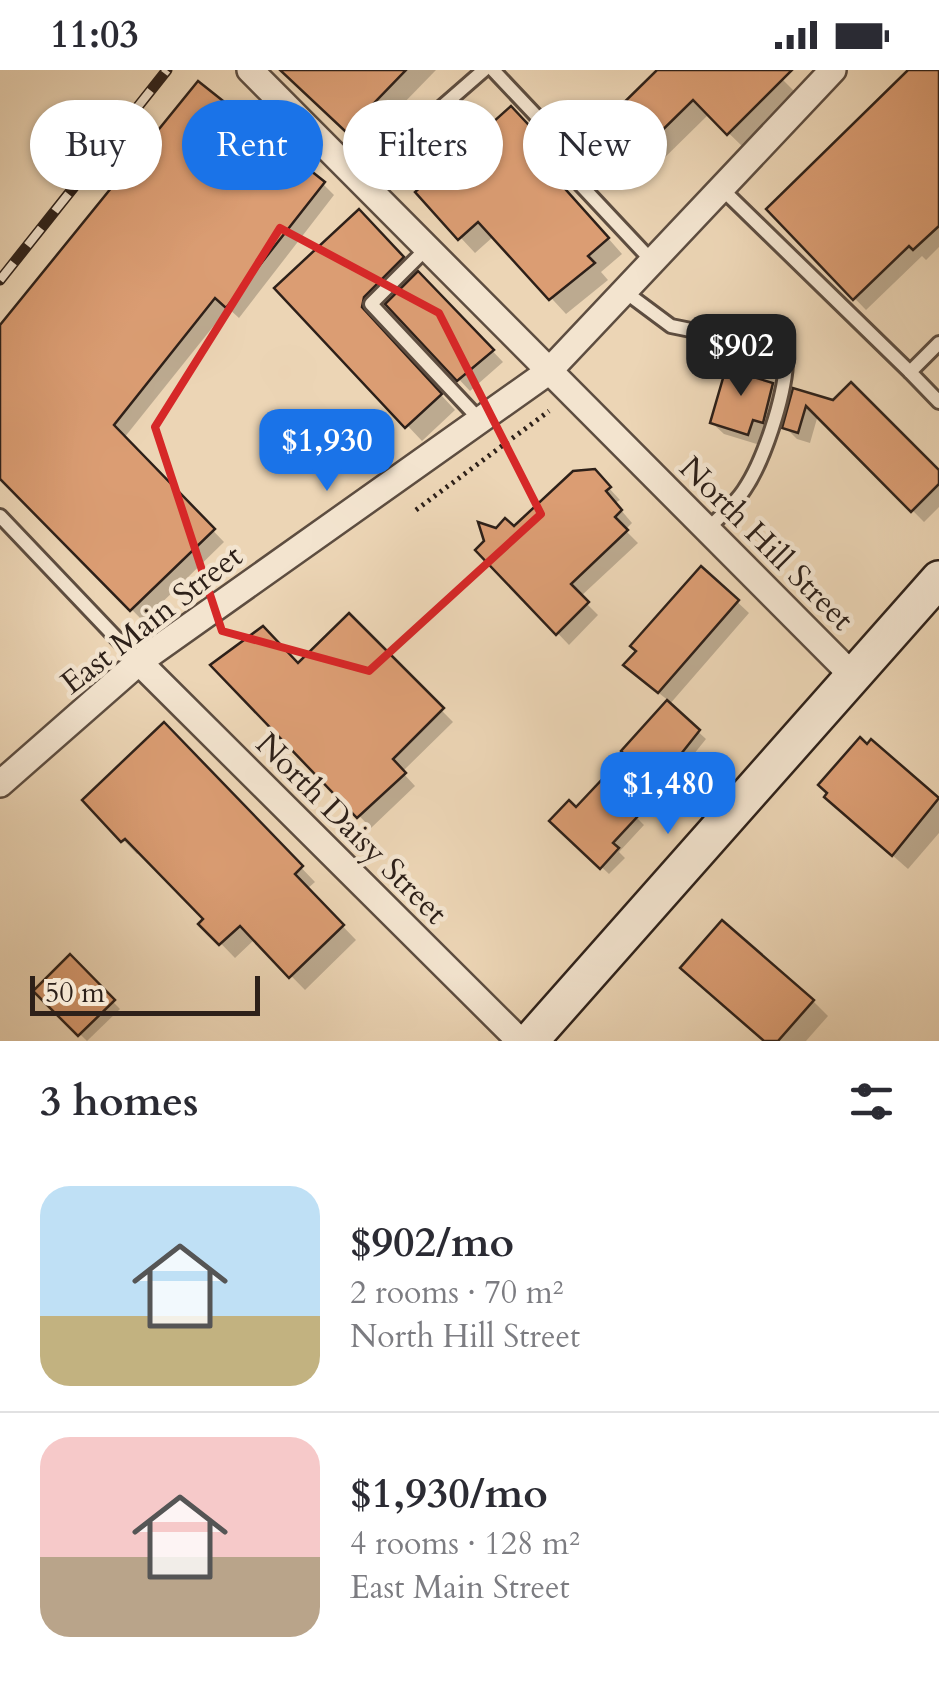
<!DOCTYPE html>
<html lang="en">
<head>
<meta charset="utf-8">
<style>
  body { margin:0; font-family:Cardo,serif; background:#f7f7f7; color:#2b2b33; height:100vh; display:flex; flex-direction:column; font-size:38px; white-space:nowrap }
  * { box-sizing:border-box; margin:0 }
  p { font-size:32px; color:#7c7c81 }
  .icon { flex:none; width:55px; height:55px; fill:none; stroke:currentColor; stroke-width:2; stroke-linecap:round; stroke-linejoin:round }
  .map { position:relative; height:971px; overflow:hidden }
  .drawer { display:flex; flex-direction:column; background:#fff; flex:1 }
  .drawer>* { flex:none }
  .top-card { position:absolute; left:30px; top:30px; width:880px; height:90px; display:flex; gap:20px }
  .scale { position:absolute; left:30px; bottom:25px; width:230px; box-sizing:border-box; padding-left:10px; border:5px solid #2d2019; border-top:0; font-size:28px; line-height:35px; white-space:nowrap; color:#2d2019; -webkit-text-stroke:8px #f3e4cf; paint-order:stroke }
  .price { position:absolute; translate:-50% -85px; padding:0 22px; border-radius:20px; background:#1a73e8; color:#fff; font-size:32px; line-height:65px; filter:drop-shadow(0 2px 5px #0008) }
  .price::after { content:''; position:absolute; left:50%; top:60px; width:30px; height:22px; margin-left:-15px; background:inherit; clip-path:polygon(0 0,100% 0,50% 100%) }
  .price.on { background:#222; color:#fff }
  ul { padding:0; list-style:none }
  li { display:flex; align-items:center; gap:30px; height:250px; padding:0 40px }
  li+li { border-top:2px solid #e1e1e2 }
  li span { display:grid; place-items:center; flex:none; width:280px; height:200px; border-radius:30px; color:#555 }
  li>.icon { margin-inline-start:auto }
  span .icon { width:120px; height:120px; fill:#fffc; stroke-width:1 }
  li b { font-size:42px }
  h2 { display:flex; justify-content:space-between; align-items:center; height:120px; padding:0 40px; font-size:42px }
  .tag { padding:0 35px; border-radius:45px; background:#fff; box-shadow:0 2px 8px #0004; font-size:35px; line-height:90px }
  .tag.on { background:#1a73e8; color:#fff }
  .status { display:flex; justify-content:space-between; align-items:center; height:70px; padding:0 50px; background:#fff; direction:ltr }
  .status svg { height:28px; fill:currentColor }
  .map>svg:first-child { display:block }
  .shadow { fill:#0003 }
  .building { fill:#db9d73; stroke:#2d2019; stroke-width:2.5 }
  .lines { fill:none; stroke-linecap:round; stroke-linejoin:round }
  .lane-casing { stroke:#5d4d40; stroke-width:18 }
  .street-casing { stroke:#5d4d40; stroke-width:30 }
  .secondary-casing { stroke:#2d2019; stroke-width:40 }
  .path { stroke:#2d2019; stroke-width:5; stroke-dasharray:2.5 5; stroke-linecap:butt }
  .lane { stroke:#f3e4cf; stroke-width:12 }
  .street { stroke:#f3e4cf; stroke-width:25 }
  .secondary { stroke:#f3e4cf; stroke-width:35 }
  .rail-casing { stroke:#2d2019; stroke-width:11 }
  .rail { stroke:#f3e4cf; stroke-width:8; stroke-dasharray:22; stroke-linecap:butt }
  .marked { fill:none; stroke:#d62828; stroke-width:8; stroke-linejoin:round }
  .labels { text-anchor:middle; stroke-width:9; stroke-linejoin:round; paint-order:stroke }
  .street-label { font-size:32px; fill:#2d2019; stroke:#f3e4cf }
</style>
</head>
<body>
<div class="status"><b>11:03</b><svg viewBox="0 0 49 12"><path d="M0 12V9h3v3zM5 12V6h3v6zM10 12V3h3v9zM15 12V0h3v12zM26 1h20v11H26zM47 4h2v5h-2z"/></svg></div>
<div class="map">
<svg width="939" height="971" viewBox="0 0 939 971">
  <rect width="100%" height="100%" fill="#ecd5b5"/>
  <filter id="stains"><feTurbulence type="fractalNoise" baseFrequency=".002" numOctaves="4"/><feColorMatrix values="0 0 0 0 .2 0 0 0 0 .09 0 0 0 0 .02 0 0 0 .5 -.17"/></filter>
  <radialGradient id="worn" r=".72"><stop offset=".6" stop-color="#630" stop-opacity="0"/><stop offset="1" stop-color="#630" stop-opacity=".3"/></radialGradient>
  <g class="shadow">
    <path d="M283,0h153l-73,75z"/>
    <path d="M660,0h113l24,24 -53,54 -35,-34 -59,58 -46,-46z"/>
    <path d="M911,0h28v177l-13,13 -4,-4 -56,54 -97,-101z"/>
    <path d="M526,54l27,30 7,17 -4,8 66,75 -21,18 7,8 -42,34 -72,-78 -19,17 -57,-61z"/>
    <path d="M323,114l11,11 -95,123 -11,-10 -104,130 100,104 -81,79 -143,-146v-146z"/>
    <path d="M374,157l129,135 -33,29 -83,-88 -9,9 -2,13 79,85 -33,31 -144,-153z"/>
    <path d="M754,301l30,26 -9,36 -11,-3 -4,15 -36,-11 -12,-11z"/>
    <path d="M794,321l145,83v33l-15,15 -106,-107 -8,28 -13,-4 -12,-12z"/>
    <path d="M594,402l26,28 -5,3 17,20 -7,7 13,13 -58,54 18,18 -29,30 -91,-95 19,-19 17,-1z"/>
    <path d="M702,499l47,44 -80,92 37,34 -41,51 -28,28 7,7 -25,27 6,6 -16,16 -56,-53 24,-11 51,-56 -4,-3 45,-50 -32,-25z"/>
    <path d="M349,547l104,105 -51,50 13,14 -44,42 -157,-162h85z"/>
    <path d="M164,655l151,157 -8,7 49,51 -51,50 -50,-51 -20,19 -33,-34 4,-4 -65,-69 -4,3 -52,-53z"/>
    <path d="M871,673l68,58v32l-31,36 -66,-58z"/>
    <path d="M70,888l50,51 -33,32 -51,-50z"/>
    <path d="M813,931l15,15 -22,25h-41z"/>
  </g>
  <g class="building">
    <path d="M280,0h126l-60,62z"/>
    <path d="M657,0h135l-65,65 -34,-35 -60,59 -33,-33z"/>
    <path d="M908,0h31v156l-26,24 -4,-4 -56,54 -87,-91z"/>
    <path d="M198,11l127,101 -99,126 -11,-10 -101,127 101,104 -85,82 -130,-132v-154z"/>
    <path d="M511,36l28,30 8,19 -5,8 67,75 -21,18 7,7 -46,37 -71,-78 -20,18 -43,-48z"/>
    <path d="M359,139l45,48 -40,40 -2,10 80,87 -37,34 -131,-140z"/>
    <path d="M418,201l76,79 -37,31 -72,-77z"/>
    <path d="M728,291l27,8 -2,8 20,6 -10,40 -10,-3 -5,15 -38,-12z"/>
    <path d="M851,312l88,88v14l-28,28 -105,-106 -8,27 -16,-5 11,-40 40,12z"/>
    <path d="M595,399l16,18 -5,4 16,19 -7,7 13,13 -57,54 18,18 -33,33 -81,-85 9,-9 -6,-19 18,6 9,-10 9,8 59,-55z"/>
    <path d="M701,496l38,34 -81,93 -35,-28 13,-14 -6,-5z"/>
    <path d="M349,543l95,95 -51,51 13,14 -49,45 -147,-153 53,-39 35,37z"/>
    <path d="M667,630l33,30 -42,53 -27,26 7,7 -25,27 6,5 -19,21 -51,-48 20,-21 7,7 49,-52 -4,-4z"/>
    <path d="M164,652l139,144 -8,8 49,51 -55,53 -49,-52 -21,19 -21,-21 5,-5 -78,-80 -4,3 -39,-42z"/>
    <path d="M860,667l7,7 4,-5 68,59 -47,58 -68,-59 3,-4 -9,-8z"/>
    <path d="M722,850l92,80 -36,41h-14l-84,-73z"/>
    <path d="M70,884l45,46 -37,36 -45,-45z"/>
  </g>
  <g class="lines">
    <g class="lane-casing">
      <g id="lane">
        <path d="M493,0l51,54 18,41 90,96"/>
        <path d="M359,109l125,-109"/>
        <path d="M721,118l189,184"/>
        <path d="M427,178l-56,56 108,115"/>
        <path d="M624,221l47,35 104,21 11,17c-2,34 -22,97 -42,126 -9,14 -25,27 -37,40"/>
        <path d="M939,273l-29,29 29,30"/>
        <path d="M0,446l139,146"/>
      </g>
    </g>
    <g class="street-casing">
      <g id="street">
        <path d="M250,0l604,607"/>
        <path d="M139,592l381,379"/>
        <path d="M0,714l139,-122 409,-290 285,-302"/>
      </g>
    </g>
    <g class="secondary-casing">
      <path id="secondary" d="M530,971l409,-462"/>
    </g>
    <path class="path" d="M416,440l133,-99"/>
    <use href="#lane" class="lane"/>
    <use href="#street" class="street"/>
    <use href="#secondary" class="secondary"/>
    <g class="rail-casing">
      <path id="rail" d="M0,210l167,-210"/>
    </g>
    <use href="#rail" class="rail"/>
  </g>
  <path class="marked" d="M280,158l159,85 102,201 -172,157 -147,-40 -67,-204z"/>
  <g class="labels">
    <g class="street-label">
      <text transform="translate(767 473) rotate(45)" y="11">North Hill Street</text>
      <text transform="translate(151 549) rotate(-38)" y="11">East Main Street</text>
      <text transform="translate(352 758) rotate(45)" y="11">North Daisy Street</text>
    </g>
  </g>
  <rect width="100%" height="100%" filter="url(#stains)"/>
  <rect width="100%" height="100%" fill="url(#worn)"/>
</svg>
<div class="scale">50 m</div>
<b class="price on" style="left:741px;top:329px">$902</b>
<b class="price" style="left:327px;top:424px">$1,930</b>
<b class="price" style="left:668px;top:767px">$1,480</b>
<div class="top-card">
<a class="tag">Buy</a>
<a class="tag on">Rent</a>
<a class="tag">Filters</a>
<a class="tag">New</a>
</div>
</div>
<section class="drawer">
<h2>3 homes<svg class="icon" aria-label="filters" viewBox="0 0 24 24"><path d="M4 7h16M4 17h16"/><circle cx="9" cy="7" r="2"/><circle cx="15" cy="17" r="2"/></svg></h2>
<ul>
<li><span style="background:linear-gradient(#bfe0f5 65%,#c2b280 0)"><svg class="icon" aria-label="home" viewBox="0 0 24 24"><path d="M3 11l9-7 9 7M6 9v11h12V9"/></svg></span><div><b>$902/mo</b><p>2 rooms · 70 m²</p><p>North Hill Street</p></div></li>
<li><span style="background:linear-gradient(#f6c9c9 60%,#b9a48a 0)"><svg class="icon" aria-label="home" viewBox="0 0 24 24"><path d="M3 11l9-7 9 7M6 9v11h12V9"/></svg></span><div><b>$1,930/mo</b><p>4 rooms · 128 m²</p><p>East Main Street</p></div></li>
</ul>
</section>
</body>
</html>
